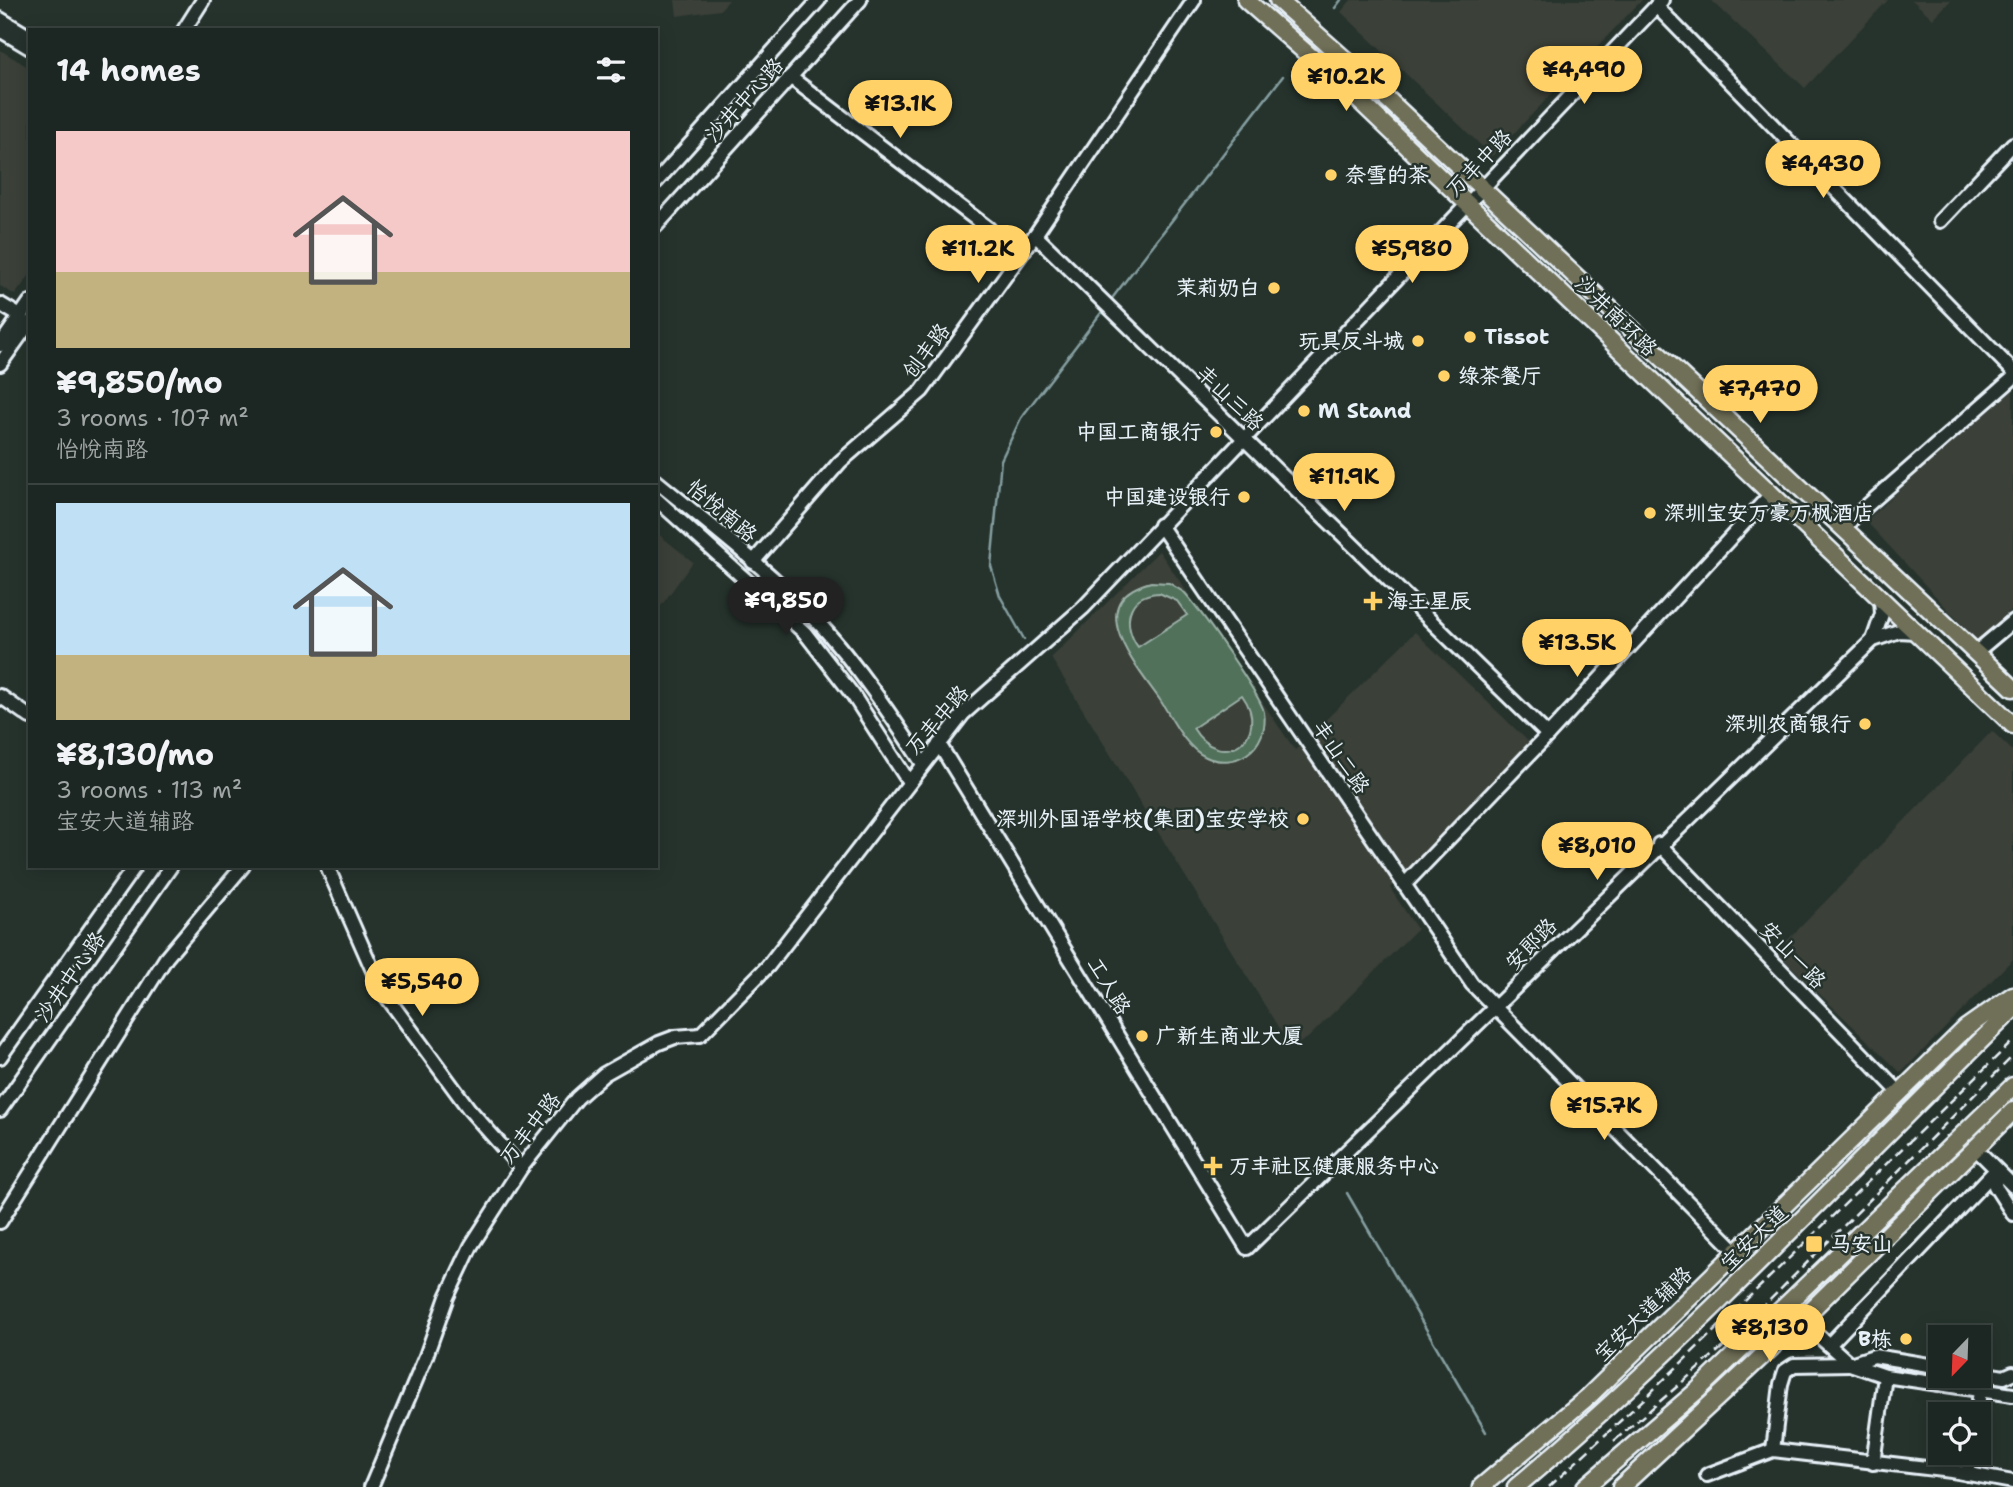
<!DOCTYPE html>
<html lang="en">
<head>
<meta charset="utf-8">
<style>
  body { margin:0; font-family:"Shantell Sans","LXGW WenKai TC",sans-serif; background:#29322f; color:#f1f3f6; height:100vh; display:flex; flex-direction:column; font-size:26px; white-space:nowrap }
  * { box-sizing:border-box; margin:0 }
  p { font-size:23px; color:#a0a5a5 }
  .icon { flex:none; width:38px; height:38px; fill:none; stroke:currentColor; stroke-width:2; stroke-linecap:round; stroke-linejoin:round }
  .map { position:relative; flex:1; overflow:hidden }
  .drawer { position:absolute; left:28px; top:28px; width:630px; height:840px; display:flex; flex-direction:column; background:#1c2622; border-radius:0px; box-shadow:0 4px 18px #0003,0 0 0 2px #3a4340 }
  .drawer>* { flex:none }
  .needle { width:46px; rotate:203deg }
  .fabs { position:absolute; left:1928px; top:1325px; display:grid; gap:14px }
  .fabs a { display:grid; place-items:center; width:63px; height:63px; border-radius:0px; background:#1c2622; box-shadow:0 4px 18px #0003,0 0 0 2px #3a4340; font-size:35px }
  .price { position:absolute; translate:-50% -60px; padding:0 16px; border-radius:24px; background:#ffd166; color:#111; font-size:23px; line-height:46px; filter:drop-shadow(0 2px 4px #0008) }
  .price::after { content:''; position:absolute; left:50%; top:42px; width:21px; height:16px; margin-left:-10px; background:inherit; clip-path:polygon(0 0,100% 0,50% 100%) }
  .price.on { background:#222; color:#fff }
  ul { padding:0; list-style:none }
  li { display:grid; align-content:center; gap:14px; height:371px; padding:0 28px }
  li+li { border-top:2px solid #3a4340 }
  li span { display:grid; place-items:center; height:217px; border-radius:0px; color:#555 }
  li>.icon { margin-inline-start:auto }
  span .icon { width:126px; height:126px; fill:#fffc; stroke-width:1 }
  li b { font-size:30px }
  h2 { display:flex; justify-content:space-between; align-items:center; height:84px; padding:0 28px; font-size:30px }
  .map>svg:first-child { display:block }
  .built { fill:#3a3f39 }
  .green { fill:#51715a; stroke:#9cb1a9; stroke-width:2; fill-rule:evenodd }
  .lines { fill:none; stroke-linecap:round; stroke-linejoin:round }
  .stream { stroke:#869fa1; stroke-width:2.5 }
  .minor-casing { stroke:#e8f1f8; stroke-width:18 }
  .major-casing { stroke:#e8f1f8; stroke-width:21 }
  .minor { stroke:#26332d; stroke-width:12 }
  .major { stroke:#706f59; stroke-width:16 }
  .rail { stroke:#e8f1f8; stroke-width:2.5; stroke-dasharray:10 5; stroke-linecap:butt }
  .poi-dot { fill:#ffd166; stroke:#26332d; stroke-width:2.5 }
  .labels { text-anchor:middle; stroke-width:5; stroke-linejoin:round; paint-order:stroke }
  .street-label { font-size:21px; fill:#e8f1f8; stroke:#26332d }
  .poi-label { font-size:21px; font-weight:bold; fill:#e8f1f8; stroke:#26332d; text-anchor:start }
</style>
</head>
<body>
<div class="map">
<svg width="2013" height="1487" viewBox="0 0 2013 1487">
  <rect width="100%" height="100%" fill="#26332d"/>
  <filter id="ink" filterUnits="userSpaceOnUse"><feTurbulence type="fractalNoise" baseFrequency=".0143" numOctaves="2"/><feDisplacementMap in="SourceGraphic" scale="14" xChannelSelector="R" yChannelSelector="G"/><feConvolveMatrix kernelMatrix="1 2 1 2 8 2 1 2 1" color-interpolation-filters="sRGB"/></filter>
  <g filter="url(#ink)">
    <g class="built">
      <path d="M675,0h54l-9,10 -43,6z"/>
      <path d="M1351,0h291l-150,156 -151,-144z"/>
      <path d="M1711,0h177l-83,88z"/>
      <path d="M1912,0h39l-18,19z"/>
      <path d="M0,50l30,18v207l-15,20 -15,-9z"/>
      <path d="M2013,385v223l-36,33 -111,-120z"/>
      <path d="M656,532l37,30 -37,51z"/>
      <path d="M1159,551l136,199 120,-118 115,111 -140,145 27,41 -109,109 -17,10 -240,-390z"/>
      <path d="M1992,731l21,20v208l-112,114 -125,-121z"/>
    </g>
    <path class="green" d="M1151,582l18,1 16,10c15,17 75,101 79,119 3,16 -4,33 -17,42 -12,8 -28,9 -41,3 -21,-9 -34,-39 -46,-57 -23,-33 -81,-99 -9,-118zM1159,593l18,8 10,14 -49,32c-16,-22 -12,-53 21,-54zM1242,695c31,43 -22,78 -49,33z"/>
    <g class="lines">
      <g class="stream">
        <path d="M1335,8l6,-8"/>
        <path d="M1110,301l173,-225"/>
        <path d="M1024,639l-24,-43 -9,-30 10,-106 20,-42 83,-109"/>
        <path d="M1347,1193l139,239"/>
      </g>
      <g class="minor-casing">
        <g id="minor">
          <path d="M1656,6l357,365"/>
          <path d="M0,19l30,18"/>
          <path d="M0,30l30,18"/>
          <path d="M184,30l19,-30"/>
          <path d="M790,77l199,152"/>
          <path d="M656,182l163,-182"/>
          <path d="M1940,221l73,-77"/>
          <path d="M656,226l204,-226"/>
          <path d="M1035,235l513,500"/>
          <path d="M0,304l20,12"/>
          <path d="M0,345l30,-43"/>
          <path d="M0,364l30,-42"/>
          <path d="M656,481c55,45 113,89 162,141 40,44 73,93 105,142"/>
          <path d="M656,499l149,134 48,62 56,87"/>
          <path d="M1160,525l312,459 266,269"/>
          <path d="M1844,529l9,-11 160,-140"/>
          <path d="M753,562l87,-100 82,-71 113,-156 159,-235"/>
          <path d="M1873,640l9,-26 -1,-15"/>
          <path d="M1975,653l38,-32"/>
          <path d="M0,696l30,21"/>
          <path d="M939,744l308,504 626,-608 26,-9 17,1"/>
          <path d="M1659,844l241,249"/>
          <path d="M327,866l54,123 88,120 52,59"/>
          <path d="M1404,885l144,-150 223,-241"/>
          <path d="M0,1057l135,-191"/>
          <path d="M0,1110l171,-244"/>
          <path d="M1975,1148l38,38"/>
          <path d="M1996,1170l-1,16 18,28"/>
          <path d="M0,1222l166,-264 77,-92"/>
          <path d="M1801,1320l49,44 35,12 128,19"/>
          <path d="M1829,1345l167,-175"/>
          <path d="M1979,1373l25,4 9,-4"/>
          <path d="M1977,1414l3,-23"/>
          <path d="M1773,1450l8,-66 4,-13 9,-6 56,-1 24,-8 67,11"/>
          <path d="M1873,1463l12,-87"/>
          <path d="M1967,1474l4,-22"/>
          <path d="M1707,1475l66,-25 179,21 61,11"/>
          <path d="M371,1487l55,-131 21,-59 24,-51 50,-78 56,-70 27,-24 55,-31 16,-6 25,-2 68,-69 195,-252 120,-106 579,-608"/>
        </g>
      </g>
      <g class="major-casing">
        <g id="major">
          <path d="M1246,0l97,85 670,640"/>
          <path d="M1278,0l71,63 664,625"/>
          <path d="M1481,1487l108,-91 377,-368 47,-33"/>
          <path d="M1516,1487c176,-148 332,-317 497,-478"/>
          <path d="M1585,1487l113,-97 315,-304"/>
          <path d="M1621,1487l180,-167 212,-209"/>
        </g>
      </g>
      <use href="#minor" class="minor"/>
      <use href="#major" class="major"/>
      <g class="rail">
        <path d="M1614,1441l110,-95 289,-290"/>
        <path d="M1549,1487l96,-89 368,-357"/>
      </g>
    </g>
  </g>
  <g class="poi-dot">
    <circle cx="1331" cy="175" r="7"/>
    <circle cx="1274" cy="288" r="7"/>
    <circle cx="1470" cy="337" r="7"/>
    <circle cx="1418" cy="341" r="7"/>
    <circle cx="1444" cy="376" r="7"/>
    <circle cx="1304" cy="411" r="7"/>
    <circle cx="1216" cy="432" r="7"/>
    <circle cx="1244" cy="497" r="7"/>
    <circle cx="1650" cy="513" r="7"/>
    <path d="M1369.5 590.5h7v7h7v7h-7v7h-7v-7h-7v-7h7z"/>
    <circle cx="1865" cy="724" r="7"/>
    <circle cx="1303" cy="819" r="7"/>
    <circle cx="1142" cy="1036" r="7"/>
    <path d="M1209.5 1155.5h7v7h7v7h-7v7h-7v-7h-7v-7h7z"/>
    <rect x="1805" y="1235" width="18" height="18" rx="3.5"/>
    <circle cx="1906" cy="1339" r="7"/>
  </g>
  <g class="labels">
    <g class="street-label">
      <text transform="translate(744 100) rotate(-48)" y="7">沙井中心路</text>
      <text transform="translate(1479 163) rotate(-46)" y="7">万丰中路</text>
      <text transform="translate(1616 316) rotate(44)" y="7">沙井南环路</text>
      <text transform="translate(926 351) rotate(-53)" y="7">创丰路</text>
      <text transform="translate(1230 398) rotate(44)" y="7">丰山三路</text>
      <text transform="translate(722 511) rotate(40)" y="7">怡悦南路</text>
      <text transform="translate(937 720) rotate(-49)" y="7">万丰中路</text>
      <text transform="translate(1341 757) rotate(56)" y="7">丰山二路</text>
      <text transform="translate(1531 944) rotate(-45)" y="7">安郎路</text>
      <text transform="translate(1793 955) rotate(46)" y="7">安山一路</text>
      <text transform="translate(70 977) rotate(-55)" y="7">沙井中心路</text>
      <text transform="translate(1109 986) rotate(59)" y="7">工人路</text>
      <text transform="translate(530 1128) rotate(-52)" y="7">万丰中路</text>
      <text transform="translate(1754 1238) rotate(-44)" y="7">宝安大道</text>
      <text transform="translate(1643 1314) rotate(-44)" y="7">宝安大道辅路</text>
    </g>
    <g class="poi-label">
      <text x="1345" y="182">奈雪的茶</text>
      <text x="1260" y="295" text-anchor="end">茉莉奶白</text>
      <text x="1484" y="344">Tissot</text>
      <text x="1404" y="348" text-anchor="end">玩具反斗城</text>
      <text x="1458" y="383">绿茶餐厅</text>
      <text x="1318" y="418">M Stand</text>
      <text x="1202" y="439" text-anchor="end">中国工商银行</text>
      <text x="1230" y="504" text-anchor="end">中国建设银行</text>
      <text x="1664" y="520">深圳宝安万豪万枫酒店</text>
      <text x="1387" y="608">海王星辰</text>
      <text x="1851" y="731" text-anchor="end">深圳农商银行</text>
      <text x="1289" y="826" text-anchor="end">深圳外国语学校(集团)宝安学校</text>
      <text x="1156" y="1043">广新生商业大厦</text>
      <text x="1229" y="1173">万丰社区健康服务中心</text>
      <text x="1830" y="1251">马安山</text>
      <text x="1892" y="1346" text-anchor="end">B栋</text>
    </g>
  </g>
</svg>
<div class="fabs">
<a><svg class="needle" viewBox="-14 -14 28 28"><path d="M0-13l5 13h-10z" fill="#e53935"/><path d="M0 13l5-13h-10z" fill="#a0a5a5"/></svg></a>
<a><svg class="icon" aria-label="locate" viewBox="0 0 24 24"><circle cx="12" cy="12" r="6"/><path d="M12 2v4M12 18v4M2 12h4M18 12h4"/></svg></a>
</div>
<b class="price" style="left:1584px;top:106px">¥4,490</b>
<b class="price" style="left:1346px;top:113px">¥10.2K</b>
<b class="price" style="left:900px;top:140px">¥13.1K</b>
<b class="price" style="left:1823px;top:200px">¥4,430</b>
<b class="price" style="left:978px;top:285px">¥11.2K</b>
<b class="price" style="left:1412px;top:285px">¥5,980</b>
<b class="price" style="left:1760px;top:425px">¥7,470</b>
<b class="price" style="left:1344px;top:513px">¥11.9K</b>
<b class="price on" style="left:786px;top:637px">¥9,850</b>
<b class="price" style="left:1577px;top:679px">¥13.5K</b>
<b class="price" style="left:1597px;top:882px">¥8,010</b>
<b class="price" style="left:422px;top:1018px">¥5,540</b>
<b class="price" style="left:1604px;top:1142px">¥15.7K</b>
<b class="price" style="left:1770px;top:1364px">¥8,130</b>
<section class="drawer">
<h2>14 homes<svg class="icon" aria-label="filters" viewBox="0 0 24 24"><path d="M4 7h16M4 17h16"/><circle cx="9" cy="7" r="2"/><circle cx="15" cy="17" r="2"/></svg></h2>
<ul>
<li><span style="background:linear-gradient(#f6c9c9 65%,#c2b280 0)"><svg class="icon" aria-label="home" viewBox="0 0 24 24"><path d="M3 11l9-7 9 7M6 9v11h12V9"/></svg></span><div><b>¥9,850/mo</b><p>3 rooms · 107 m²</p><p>怡悦南路</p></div></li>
<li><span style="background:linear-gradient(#bfe0f5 70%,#c2b280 0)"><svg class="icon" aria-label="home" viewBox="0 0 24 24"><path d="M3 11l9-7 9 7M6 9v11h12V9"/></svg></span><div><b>¥8,130/mo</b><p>3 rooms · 113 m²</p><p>宝安大道辅路</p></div></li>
</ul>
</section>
</div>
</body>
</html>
